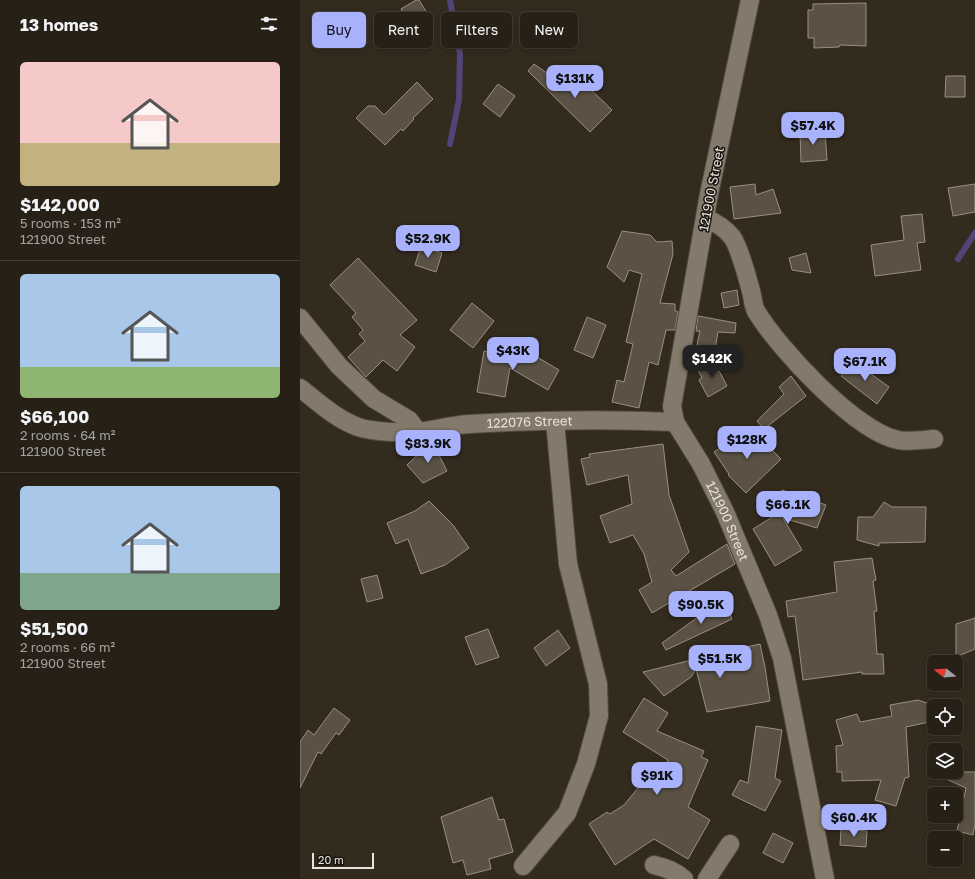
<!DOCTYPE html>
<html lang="en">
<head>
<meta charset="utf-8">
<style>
  body { margin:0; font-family:"Golos Text",sans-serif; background:#332d24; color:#f1f3f6; height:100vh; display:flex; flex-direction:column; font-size:15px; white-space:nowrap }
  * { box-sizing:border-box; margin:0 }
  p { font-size:13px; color:#a4a3a1 }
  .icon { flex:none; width:22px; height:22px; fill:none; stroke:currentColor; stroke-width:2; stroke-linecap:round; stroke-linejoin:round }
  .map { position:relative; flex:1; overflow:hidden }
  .details { display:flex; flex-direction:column; background:#272017; width:300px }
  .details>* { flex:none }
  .hud { position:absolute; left:12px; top:12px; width:380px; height:36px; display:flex; gap:8px }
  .needle { width:26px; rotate:287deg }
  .controls { position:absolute; left:627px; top:655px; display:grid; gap:8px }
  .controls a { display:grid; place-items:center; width:36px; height:36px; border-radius:6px; background:#272017; box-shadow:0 2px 6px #0003,0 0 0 1px #433e36; font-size:20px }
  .scale { position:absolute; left:12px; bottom:10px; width:62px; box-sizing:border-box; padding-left:4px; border:2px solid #e8e2da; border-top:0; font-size:11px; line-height:14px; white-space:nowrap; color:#e8e2da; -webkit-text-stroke:3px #18140f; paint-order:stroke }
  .price { position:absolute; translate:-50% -34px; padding:0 9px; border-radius:8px; background:#a7b1fc; color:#111; font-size:13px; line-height:26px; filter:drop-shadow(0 1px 2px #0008) }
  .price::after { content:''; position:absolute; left:50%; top:24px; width:12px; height:9px; margin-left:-6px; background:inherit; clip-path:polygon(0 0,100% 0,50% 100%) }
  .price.selected { background:#222; color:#fff }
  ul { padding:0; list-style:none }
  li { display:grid; align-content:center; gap:8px; height:212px; padding:0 20px }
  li+li { border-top:1px solid #433e36 }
  li span { display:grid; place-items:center; height:124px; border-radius:6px; color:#555 }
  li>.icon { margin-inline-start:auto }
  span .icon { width:72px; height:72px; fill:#fffc; stroke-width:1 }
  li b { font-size:17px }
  h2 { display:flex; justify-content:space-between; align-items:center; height:48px; padding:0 20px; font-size:17px }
  .chip { padding:0 14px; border-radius:6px; background:#272017; box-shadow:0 2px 6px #0003,0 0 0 1px #433e36; font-size:14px; line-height:36px }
  .chip.selected { background:#a7b1fc; color:#111 }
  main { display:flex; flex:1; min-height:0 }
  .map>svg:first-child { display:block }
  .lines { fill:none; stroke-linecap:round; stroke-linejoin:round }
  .stream { stroke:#514476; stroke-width:6 }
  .building { fill:#5b5245; stroke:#9a9081 }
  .minor-casing { stroke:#504a3f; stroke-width:20 }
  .minor { stroke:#847a6c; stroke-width:18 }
  .labels { text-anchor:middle; stroke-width:3; stroke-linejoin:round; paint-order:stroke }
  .street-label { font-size:13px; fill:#e8e2da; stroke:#18140f }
</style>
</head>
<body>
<main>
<section class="details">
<h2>13 homes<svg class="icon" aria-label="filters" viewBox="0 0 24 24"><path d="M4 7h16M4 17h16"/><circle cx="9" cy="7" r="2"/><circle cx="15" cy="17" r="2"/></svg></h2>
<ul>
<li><span style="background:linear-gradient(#f6c9c9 65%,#c2b280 0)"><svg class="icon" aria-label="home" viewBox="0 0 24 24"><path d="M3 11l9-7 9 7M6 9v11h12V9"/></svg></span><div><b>$142,000</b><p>5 rooms · 153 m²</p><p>121900 Street</p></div></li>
<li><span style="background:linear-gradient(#a9c7e8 75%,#8fb573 0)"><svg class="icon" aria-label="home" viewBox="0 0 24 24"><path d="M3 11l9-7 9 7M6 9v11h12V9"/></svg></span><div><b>$66,100</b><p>2 rooms · 64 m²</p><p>121900 Street</p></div></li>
<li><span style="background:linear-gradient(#a9c7e8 70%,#7fa58c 0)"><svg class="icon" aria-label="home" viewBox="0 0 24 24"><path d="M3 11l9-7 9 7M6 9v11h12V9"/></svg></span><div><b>$51,500</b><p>2 rooms · 66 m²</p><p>121900 Street</p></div></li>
</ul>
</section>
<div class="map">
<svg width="675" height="879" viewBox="0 0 675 879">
  <rect width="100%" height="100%" fill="#342b1f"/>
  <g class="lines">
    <g class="stream">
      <path d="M150,0l10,54 -1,46 -9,44"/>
      <path d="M658,259l17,-26"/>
    </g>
  </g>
  <g class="building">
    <path d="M116,0h3l8,13 -17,11 -9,-15z"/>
    <path d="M566,3v43l-26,-1 -1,2 -25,1v-10h-6v-28h5v-6z"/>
    <path d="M234,64l40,28 9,-10 29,28 -22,22 -62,-61z"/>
    <path d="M646,76h19v21h-20z"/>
    <path d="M117,82l16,17 -20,19 1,1 -11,12 -2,-2 -16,16 -29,-27 12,-12h7l9,9z"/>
    <path d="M198,84l17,12 -15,21 -17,-13z"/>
    <path d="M525,131l2,29 -26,2 -1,-30z"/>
    <path d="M455,184l1,11 17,-6 8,24 -47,6 -4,-32z"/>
    <path d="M675,184v28l-22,4 -5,-28z"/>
    <path d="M622,214l3,28 -8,1 4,27 -46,6 -4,-31 33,-5 -3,-24z"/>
    <path d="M322,231l28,4 7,7 15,-1 1,13 -13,49 15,1v7l3,1 -3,18h-9l-8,35 -9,-3 -10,46 -27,-6 5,-22 7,2 9,-38 -7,-2 16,-68 -13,-4 -5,12 -17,-15z"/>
    <path d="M121,246l21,7 -6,19 -21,-7z"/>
    <path d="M506,253l5,20 -19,-3 -3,-12z"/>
    <path d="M58,258l59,62 -17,15 15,12 -18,24 -14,-11 -17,17 -18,-20 17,-16 -6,-7 4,-4 -11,-13 4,-4 -26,-28z"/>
    <path d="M437,290l2,15 -15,3 -3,-15z"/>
    <path d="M172,303l22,18 -21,27 -23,-18z"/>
    <path d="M398,316l38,7 -1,10 -17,-1 -3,17 -18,-4 3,-14h-4z"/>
    <path d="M287,317l19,8 -13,33 -19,-8z"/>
    <path d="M220,347l39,23 -11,20 -38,-22 -5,29 -28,-5 7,-41 28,5v2z"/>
    <path d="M414,361l13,25 -19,11 -9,-17 3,-2 -4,-8z"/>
    <path d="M553,361l36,26 -12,17 -36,-28z"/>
    <path d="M491,376l15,20 -42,33 -7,-8 27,-27 -5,-7z"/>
    <path d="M448,428l13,18 4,-3 16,16 -35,34 -18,-18 1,-1 -15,-22z"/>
    <path d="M132,441l15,30 -24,12 -16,-18z"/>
    <path d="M363,444l6,51 20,57 -18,18 5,6 51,-32 8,20 -83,49 -13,-23 13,-8 -8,-28 -11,-19 -23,8 -10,-27 32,-12 -4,-29 -41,10 -6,-26 9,-2 -1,-3z"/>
    <path d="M482,490l44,15 -9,23 -34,-10 19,32 -27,16 -22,-37 21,-13 -1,-1z"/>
    <path d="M129,501l24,24 16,23 -24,17 -24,9 -13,-35 -12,5 -9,-21 28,-12z"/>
    <path d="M584,502l8,5h34l-1,35 -46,1v3l-22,-6 1,-23h15z"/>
    <path d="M572,558l4,22 -3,1 4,30h-3l3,43h6l1,20h-22v-2l-59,8 -8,-64 -7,1 -2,-16 51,-9 -3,-30z"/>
    <path d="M77,575l6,23 -16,4 -6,-23z"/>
    <path d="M423,599l9,20 -66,31 -4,-7z"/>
    <path d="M675,618v31l-19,8v-33z"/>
    <path d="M188,629l11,28 -23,8 -11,-28z"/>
    <path d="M258,630l12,18 -24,18 -12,-18z"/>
    <path d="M460,644l5,23 5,34 -63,11 -11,-43 -5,8 -27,19 -21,-24 65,-16 3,4 29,2 -3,-13z"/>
    <path d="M344,698l24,15 -11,18 47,20 -3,6 7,3 -20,47 22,13 -22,39 -34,-20 -39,26 -26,-41 18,-12 3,2 14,-9 19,-23 12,10 13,-32 -45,-28z"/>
    <path d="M618,700l17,6 -1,15 -28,6 3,50 -4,1 -9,28 -21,-6 6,-20 -39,1v-9h-5l-1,-26 7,-1 -7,-25 21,-6 3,8 32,-6 -2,-11z"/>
    <path d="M34,708l16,12 -11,15 -3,-2 -15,21 -3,-2 -18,36v-46l8,-12 6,5z"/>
    <path d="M456,726l26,4 -7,48 6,3 -16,30 -33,-16 8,-15 8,3z"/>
    <path d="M631,772h44v52l-2,11 -16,-4 9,-43z"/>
    <path d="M192,797l7,23 5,-1 9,33 -24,7 2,10 -24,6 -4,-15 -10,3 -12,-46z"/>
    <path d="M541,829l26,2 -1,16 -26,-2z"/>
    <path d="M473,833l20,10 -10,20 -20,-10z"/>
  </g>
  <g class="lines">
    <g class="minor-casing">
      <g id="minor">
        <path id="s1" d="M450,0l-41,194 -37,212 3,16 26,42 24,48 43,103 14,43 43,221"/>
        <path d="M405,218c10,4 20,10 27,19 8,11 15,40 19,54 2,7 2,15 5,20 22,37 100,121 142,129 11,2 24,0 36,-1"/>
        <path d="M0,318l39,48 35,33 35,21 9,12"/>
        <path id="s2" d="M0,388c18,14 36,31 58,39 15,5 44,6 60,5 17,-2 34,-7 51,-8 69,-4 138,-5 206,-2"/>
        <path d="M354,865c12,3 21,6 30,14"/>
        <path d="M223,866l44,-53 19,-49 13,-48 -1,-32 -30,-120 -13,-143"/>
        <path d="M407,879l23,-35"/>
      </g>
    </g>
    <use href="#minor" class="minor"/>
  </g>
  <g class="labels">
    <g class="street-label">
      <text transform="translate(411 189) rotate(-79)" y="5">121900 Street</text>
      <text dy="5" stroke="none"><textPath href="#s2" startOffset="243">122076 Street</textPath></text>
      <text dy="5" stroke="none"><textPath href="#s1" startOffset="542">121900 Street</textPath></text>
    </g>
  </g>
</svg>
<div class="controls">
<a><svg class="needle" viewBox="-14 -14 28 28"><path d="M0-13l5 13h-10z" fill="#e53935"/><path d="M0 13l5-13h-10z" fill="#a4a3a1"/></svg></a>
<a><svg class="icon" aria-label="locate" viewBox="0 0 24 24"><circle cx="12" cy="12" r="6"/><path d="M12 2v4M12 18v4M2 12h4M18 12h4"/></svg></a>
<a><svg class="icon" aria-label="layers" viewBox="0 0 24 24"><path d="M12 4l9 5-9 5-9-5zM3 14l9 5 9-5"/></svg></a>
<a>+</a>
<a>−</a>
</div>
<div class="scale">20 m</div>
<b class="price" style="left:275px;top:99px">$131K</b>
<b class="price" style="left:513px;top:146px">$57.4K</b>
<b class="price" style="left:128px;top:259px">$52.9K</b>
<b class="price" style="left:213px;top:371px">$43K</b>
<b class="price selected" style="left:412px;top:379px">$142K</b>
<b class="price" style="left:565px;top:382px">$67.1K</b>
<b class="price" style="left:447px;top:460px">$128K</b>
<b class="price" style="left:128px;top:464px">$83.9K</b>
<b class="price" style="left:488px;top:525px">$66.1K</b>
<b class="price" style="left:401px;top:625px">$90.5K</b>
<b class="price" style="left:420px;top:679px">$51.5K</b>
<b class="price" style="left:357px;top:796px">$91K</b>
<b class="price" style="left:554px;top:838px">$60.4K</b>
<div class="hud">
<a class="chip selected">Buy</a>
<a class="chip">Rent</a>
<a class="chip">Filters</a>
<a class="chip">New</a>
</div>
</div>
</main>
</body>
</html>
